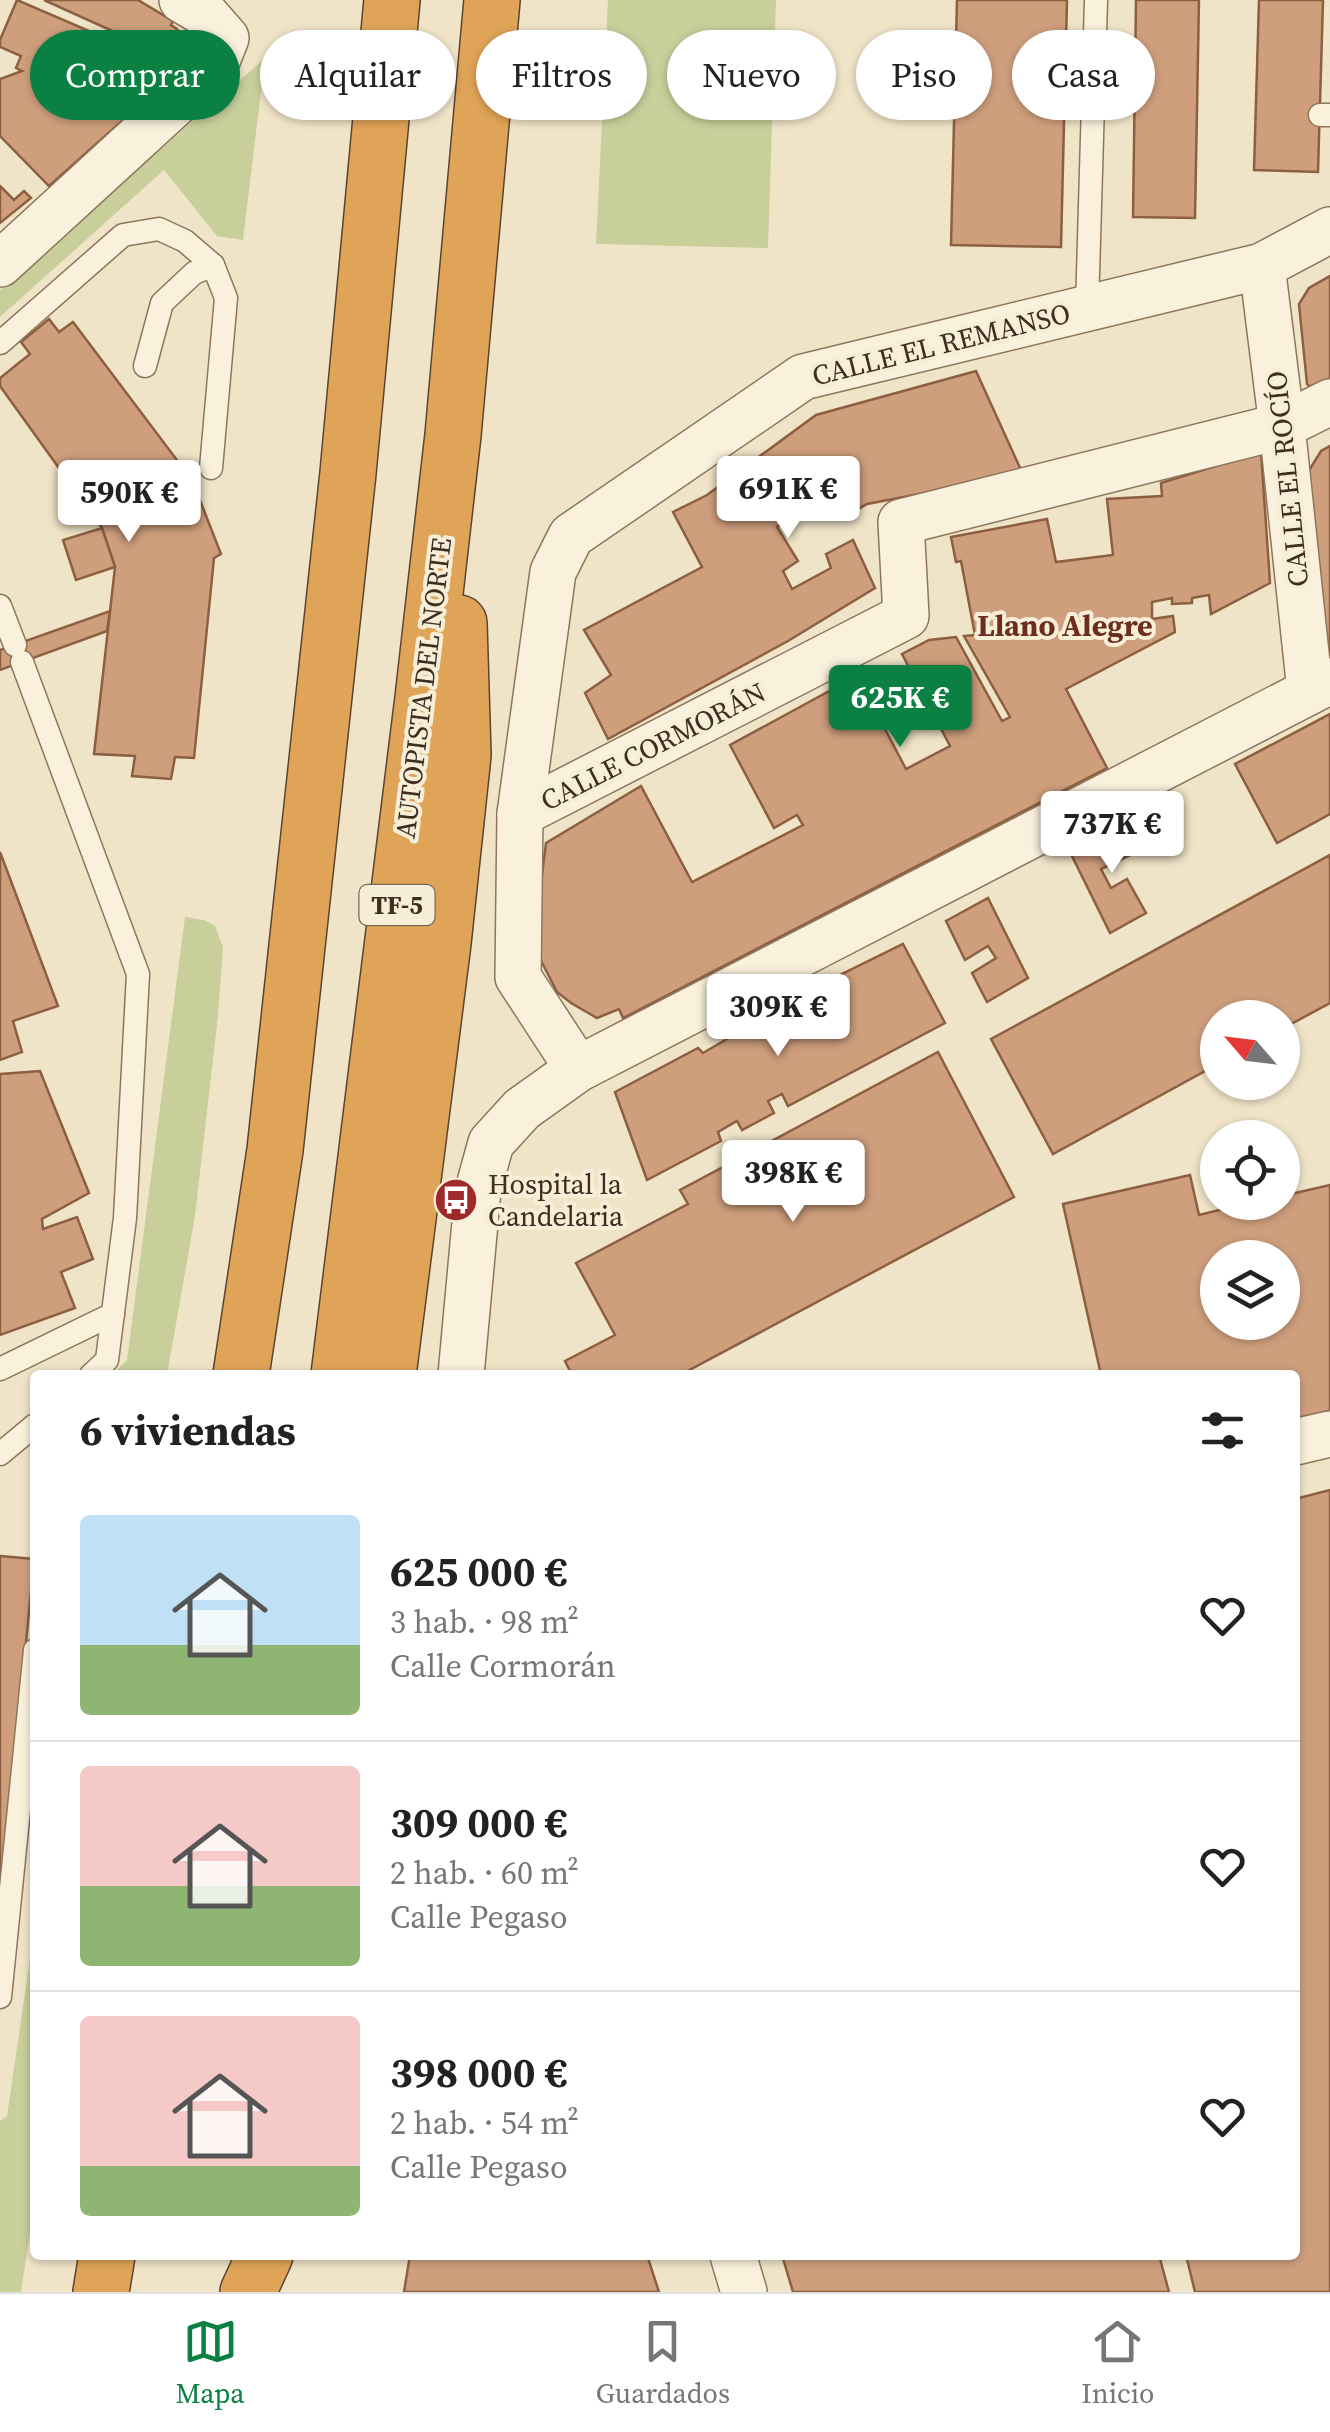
<!DOCTYPE html>
<html lang="es">
<head>
<meta charset="utf-8">
<style>
  body { margin:0; font-family:"Source Serif 4",serif; background:#f6f6f6; color:#222; height:100vh; display:flex; flex-direction:column; font-size:38px; white-space:nowrap }
  * { box-sizing:border-box; margin:0 }
  p { font-size:32px; color:#767676 }
  .icon { flex:none; width:55px; height:55px; fill:none; stroke:currentColor; stroke-width:2; stroke-linecap:round; stroke-linejoin:round }
  .map { position:relative; flex:1; overflow:hidden }
  .side { position:absolute; left:30px; top:1370px; width:1270px; height:890px; display:flex; flex-direction:column; background:#fff; border-radius:10px; box-shadow:0 2px 8px #0004 }
  .side>* { flex:none }
  .hud { position:absolute; left:30px; top:30px; width:1270px; height:90px; display:flex; gap:20px }
  .needle { width:65px; rotate:298deg }
  .tools { position:absolute; left:1200px; top:1000px; display:grid; gap:20px }
  .tools a { display:grid; place-items:center; width:100px; height:100px; border-radius:50%; background:#fff; box-shadow:0 2px 8px #0004; font-size:50px }
  .price { position:absolute; translate:-50% -85px; padding:0 22px; border-radius:10px; background:#fff; color:#222; font-size:32px; line-height:65px; filter:drop-shadow(0 2px 5px #0008) }
  .price::after { content:''; position:absolute; left:50%; top:60px; width:30px; height:22px; margin-left:-15px; background:inherit; clip-path:polygon(0 0,100% 0,50% 100%) }
  .price.active { background:#0b8043; color:#fff }
  ul { padding:0; list-style:none }
  li { display:flex; align-items:center; gap:30px; height:250px; padding:0 50px }
  li+li { border-top:2px solid #e0e0e0 }
  li span { display:grid; place-items:center; flex:none; width:280px; height:200px; border-radius:10px; color:#555 }
  li>.icon { margin-inline-start:auto }
  span .icon { width:120px; height:120px; fill:#fffc; stroke-width:1 }
  li b { font-size:42px }
  h2 { display:flex; justify-content:space-between; align-items:center; height:120px; padding:0 50px; font-size:42px }
  .pill { padding:0 35px; border-radius:45px; background:#fff; box-shadow:0 2px 8px #0004; font-size:35px; line-height:90px }
  .pill.active { background:#0b8043; color:#fff }
  .tabs { display:flex; justify-content:space-around; align-items:center; height:140px; border-top:2px solid #e0e0e0; background:#fff; font-size:28px; color:#767676 }
  .tabs a { display:grid; justify-items:center; gap:5px }
  .tabs .active { color:#0b8043 }
  .map>svg:first-child { display:block }
  .green { fill:#c9cf9b }
  .building { fill:#cf9f7d; stroke:#8d5f41; stroke-width:2.5; fill-rule:evenodd }
  .lines { fill:none; stroke-linecap:round; stroke-linejoin:round }
  .lane-casing { stroke:#8d765c; stroke-width:25 }
  .street-casing { stroke:#8d765c; stroke-width:48 }
  .highway-casing { stroke:#5b4430; stroke-width:58 }
  .lane { stroke:#faf1dc; stroke-width:22 }
  .street { stroke:#faf1dc; stroke-width:45 }
  .highway { stroke:#e0a458; stroke-width:55 }
  .labels { text-anchor:middle; stroke-width:8; stroke-linejoin:round; paint-order:stroke }
  .shield { fill:#f7eed8; stroke:#756857; stroke-width:2.5 }
  .shield-label { font-size:25px; font-weight:bold; fill:#3d2e20 }
  .street-label { font-size:28px; fill:#3d2e20; stroke:#f7eed8 }
  .poi-label { font-size:28px; fill:#3d2e20; stroke:#f7eed8; text-anchor:start }
  .neighbourhood-label { font-size:30px; font-weight:bold; fill:#6b2e1e; stroke:#f7eed8 }
</style>
</head>
<body>
<div class="map">
<svg width="1330" height="2292" viewBox="0 0 1330 2292">
  <rect width="100%" height="100%" fill="#f0e4c8"/>
  <g class="green">
    <path d="M608,0h168l-8,248 -172,-4z"/>
    <path d="M265,58l-22,182 -26,-4 -53,-66 -164,147v-27z"/>
    <path d="M185,917l19,3 11,6 8,21 -5,69 -23,200 -28,159h-55l15,-15z"/>
    <path d="M34,1931l1,269 -14,92h-21v-171l7,-5z"/>
  </g>
  <g class="building">
    <path d="M17,0l163,70 -23,20 -51,-31 -12,19 46,27 -91,81 -49,-50v-57l22,-8 -6,-3 5,-12 -21,-9v-7z"/>
    <path d="M44,0h94l35,21 -2,4 6,4 7,10 -1,24z"/>
    <path d="M957,0h110l-6,247 -110,-2z"/>
    <path d="M1136,0h63l-4,218 -62,-1z"/>
    <path d="M1259,0h64l-5,172 -64,-2z"/>
    <path d="M0,186l14,14 10,-9 7,7 -31,25z"/>
    <path d="M1330,276v117l-8,4 -15,-13 -8,-80 10,-16z"/>
    <path d="M49,319l10,13 14,-10 119,158 29,74 -7,4 -20,200 -19,-1 -4,22 -39,-3 3,-20 -41,-2 21,-187 -13,-39 -102,-142v-8l30,-24 -9,-12z"/>
    <path d="M976,371l45,99 -60,16 -94,18 -26,15 -27,-14 -37,22 21,34 -15,10 9,18 39,-21 -5,-14 27,-14 22,48 -87,53 -180,98 -23,-46 26,-18 -27,-45 118,-63 -29,-55 34,-17 109,-80z"/>
    <path d="M1330,446v206l-7,-5 -15,-175 13,-21z"/>
    <path d="M1261,452l9,131 -59,31 -2,-19 -17,3v5l-20,1v-6l-20,4v17l21,-3 2,16 -109,57 41,79 -484,250 -4,-9 -22,9 -26,-15 -14,-11 -24,-47 13,-102 95,-57 51,96 111,-57 -6,-10 -23,13 -44,-83 127,-69 49,93 44,-23 -48,-92 27,-14 27,-3 46,84 8,-4 -46,-81 11,-1 -14,-74 -5,1 -5,-25 96,-18 9,43 57,-7 -6,-56 55,-3 -1,-13z"/>
    <path d="M102,528l13,39 -39,13 -13,-40z"/>
    <path d="M110,611l-3,20 -107,39v-20z"/>
    <path d="M1330,714v100l-53,29 -42,-79z"/>
    <path d="M1134,821l13,26 -46,22 10,19 16,-9 19,34 -36,20 -39,-79z"/>
    <path d="M0,852l58,154 -45,15 9,31 -22,8z"/>
    <path d="M1330,855v148l-48,26v-11h-64v46l-165,90 -62,-115z"/>
    <path d="M988,898l40,80 -41,24 -15,-29 24,-15 -8,-12 -23,14 -19,-39z"/>
    <path d="M903,944l42,79 -157,83 -6,-12 -14,7 6,12 -32,17 -5,-9 -19,11 3,9 -74,39 -32,-88 83,-44 5,5 63,-37 -3,-3z"/>
    <path d="M938,1052l76,145 -334,178h-108l-7,-14 50,-26 -39,-72 112,-59 -8,-14z"/>
    <path d="M40,1071l49,122 -47,26 1,10 34,-12 16,42 -32,13 14,36 -75,27v-261z"/>
    <path d="M1190,1175l9,40 53,-13h30v-6l48,-11v226l-35,8v-44h-194l-38,-171zM1218,1258h64v64h-64z"/>
    <path d="M1330,1490v802h-135l-9,-37h109v-756z"/>
    <path d="M0,1556l34,3 -34,359z"/>
    <path d="M410,2255h237l12,37h-255z"/>
    <path d="M782,2255h377l10,37h-376z"/>
  </g>
  <g class="lines">
    <g class="lane-casing">
      <g id="lane">
        <path d="M1320,115h10"/>
        <path d="M1087,308l9,-308"/>
        <path d="M0,343l123,-108 36,-6 26,12 28,24 13,33 -15,170"/>
        <path d="M145,366l17,-63 32,-30 19,-8"/>
        <path d="M0,606l15,39"/>
        <path d="M22,662l116,312 -13,244 -18,142 -16,15"/>
        <path d="M0,1369l113,-55"/>
        <path d="M0,1454l35,-29"/>
        <path d="M0,1997l35,-347"/>
      </g>
    </g>
    <g class="street-casing">
      <g id="street">
        <path d="M0,264l214,-196 12,-30 -22,-25 -22,-13"/>
        <path d="M1262,266l20,160 28,265"/>
        <path d="M520,814l386,-198 -5,-94 381,-96 48,-24"/>
        <path d="M578,1069l-60,-92 2,-163 33,-242 18,-36 232,-159 459,-111 68,-36"/>
        <path d="M461,1375l17,-185 13,-47 31,-34 56,-40 752,-388"/>
        <path d="M1295,1442l35,-8"/>
        <path d="M733,2255l11,37"/>
      </g>
    </g>
    <g class="highway-casing">
      <g id="highway">
        <path d="M241,1375l34,-225 73,-677 44,-473"/>
        <path d="M339,1375l84,-677 30,-263 39,-435"/>
        <path d="M388,1375l55,-432 20,-188 -4,-132"/>
        <path d="M101,2292l6,-37"/>
        <path d="M248,2292l17,-37"/>
      </g>
    </g>
    <use href="#lane" class="lane"/>
    <use href="#street" class="street"/>
    <use href="#highway" class="highway"/>
  </g>
  <defs>
    <g id="bus-disc" transform="scale(2.25)"><circle r="9.5" fill="#9e2a2b" stroke="#f7eed8"/><path d="M-5-6H5V4H4V6H2V4H-2V6H-4V4H-5ZM-3.5-4V0h7V-4ZM-3.5 1.2v1.5H-2V1.2ZM2 1.2v1.5H3.5V1.2Z" fill="#fff"/></g>
  </defs>
  <g fill-rule="evenodd">
    <use href="#bus-disc" x="456" y="1200"/>
  </g>
  <g class="labels">
    <rect class="shield" x="359.5" y="885" width="75" height="40" rx="8"/>
    <g class="shield-label">
      <text x="397" y="914">TF-5</text>
    </g>
    <g class="street-label">
      <text transform="translate(941 344) rotate(-14)" y="10">CALLE EL REMANSO</text>
      <text transform="translate(1287 479) rotate(-96)" y="10">CALLE EL ROCÍO</text>
      <text transform="translate(423 688) rotate(-83)" y="10">AUTOPISTA DEL NORTE</text>
      <text transform="translate(653 746) rotate(-27)" y="10">CALLE CORMORÁN</text>
    </g>
    <g class="poi-label">
      <text x="488" y="1194">Hospital la<tspan x="488" dy="32">Candelaria</tspan></text>
    </g>
    <g class="neighbourhood-label">
      <text x="1065" y="636">Llano Alegre</text>
    </g>
  </g>
</svg>
<div class="tools">
<a><svg class="needle" viewBox="-14 -14 28 28"><path d="M0-13l5 13h-10z" fill="#e53935"/><path d="M0 13l5-13h-10z" fill="#767676"/></svg></a>
<a><svg class="icon" aria-label="locate" viewBox="0 0 24 24"><circle cx="12" cy="12" r="6"/><path d="M12 2v4M12 18v4M2 12h4M18 12h4"/></svg></a>
<a><svg class="icon" aria-label="layers" viewBox="0 0 24 24"><path d="M12 4l9 5-9 5-9-5zM3 14l9 5 9-5"/></svg></a>
</div>
<b class="price" style="left:788px;top:541px">691K €</b>
<b class="price" style="left:129px;top:545px">590K €</b>
<b class="price active" style="left:900px;top:750px">625K €</b>
<b class="price" style="left:1112px;top:876px">737K €</b>
<b class="price" style="left:778px;top:1059px">309K €</b>
<b class="price" style="left:793px;top:1225px">398K €</b>
<div class="hud">
<a class="pill active">Comprar</a>
<a class="pill">Alquilar</a>
<a class="pill">Filtros</a>
<a class="pill">Nuevo</a>
<a class="pill">Piso</a>
<a class="pill">Casa</a>
</div>
<section class="side">
<h2>6 viviendas<svg class="icon" aria-label="filters" viewBox="0 0 24 24"><path d="M4 7h16M4 17h16"/><circle cx="9" cy="7" r="2"/><circle cx="15" cy="17" r="2"/></svg></h2>
<ul>
<li><span style="background:linear-gradient(#bfe0f5 65%,#8fb573 0)"><svg class="icon" aria-label="home" viewBox="0 0 24 24"><path d="M3 11l9-7 9 7M6 9v11h12V9"/></svg></span><div><b>625 000 €</b><p>3 hab. · 98 m²</p><p>Calle Cormorán</p></div><svg class="icon" aria-label="heart" viewBox="0 0 24 24"><path d="M12 20l-8-8c-3-5 5-10 8-4 3-6 11-1 8 4z"/></svg></li>
<li><span style="background:linear-gradient(#f6c9c9 60%,#8fb573 0)"><svg class="icon" aria-label="home" viewBox="0 0 24 24"><path d="M3 11l9-7 9 7M6 9v11h12V9"/></svg></span><div><b>309 000 €</b><p>2 hab. · 60 m²</p><p>Calle Pegaso</p></div><svg class="icon" aria-label="heart" viewBox="0 0 24 24"><path d="M12 20l-8-8c-3-5 5-10 8-4 3-6 11-1 8 4z"/></svg></li>
<li><span style="background:linear-gradient(#f6c9c9 75%,#8fb573 0)"><svg class="icon" aria-label="home" viewBox="0 0 24 24"><path d="M3 11l9-7 9 7M6 9v11h12V9"/></svg></span><div><b>398 000 €</b><p>2 hab. · 54 m²</p><p>Calle Pegaso</p></div><svg class="icon" aria-label="heart" viewBox="0 0 24 24"><path d="M12 20l-8-8c-3-5 5-10 8-4 3-6 11-1 8 4z"/></svg></li>
</ul>
</section>
</div>
<nav class="tabs">
<a class="active"><svg class="icon" aria-label="map" viewBox="0 0 24 24"><path d="M3 6l6-2 6 2 6-2v14l-6 2-6-2-6 2zM9 4v14M15 6v14"/></svg>Mapa</a>
<a><svg class="icon" aria-label="saved" viewBox="0 0 24 24"><path d="M7 4h10v16l-5-4-5 4z"/></svg>Guardados</a>
<a><svg class="icon" aria-label="home" viewBox="0 0 24 24"><path d="M3 11l9-7 9 7M6 9v11h12V9"/></svg>Inicio</a>
</nav>
</body>
</html>
